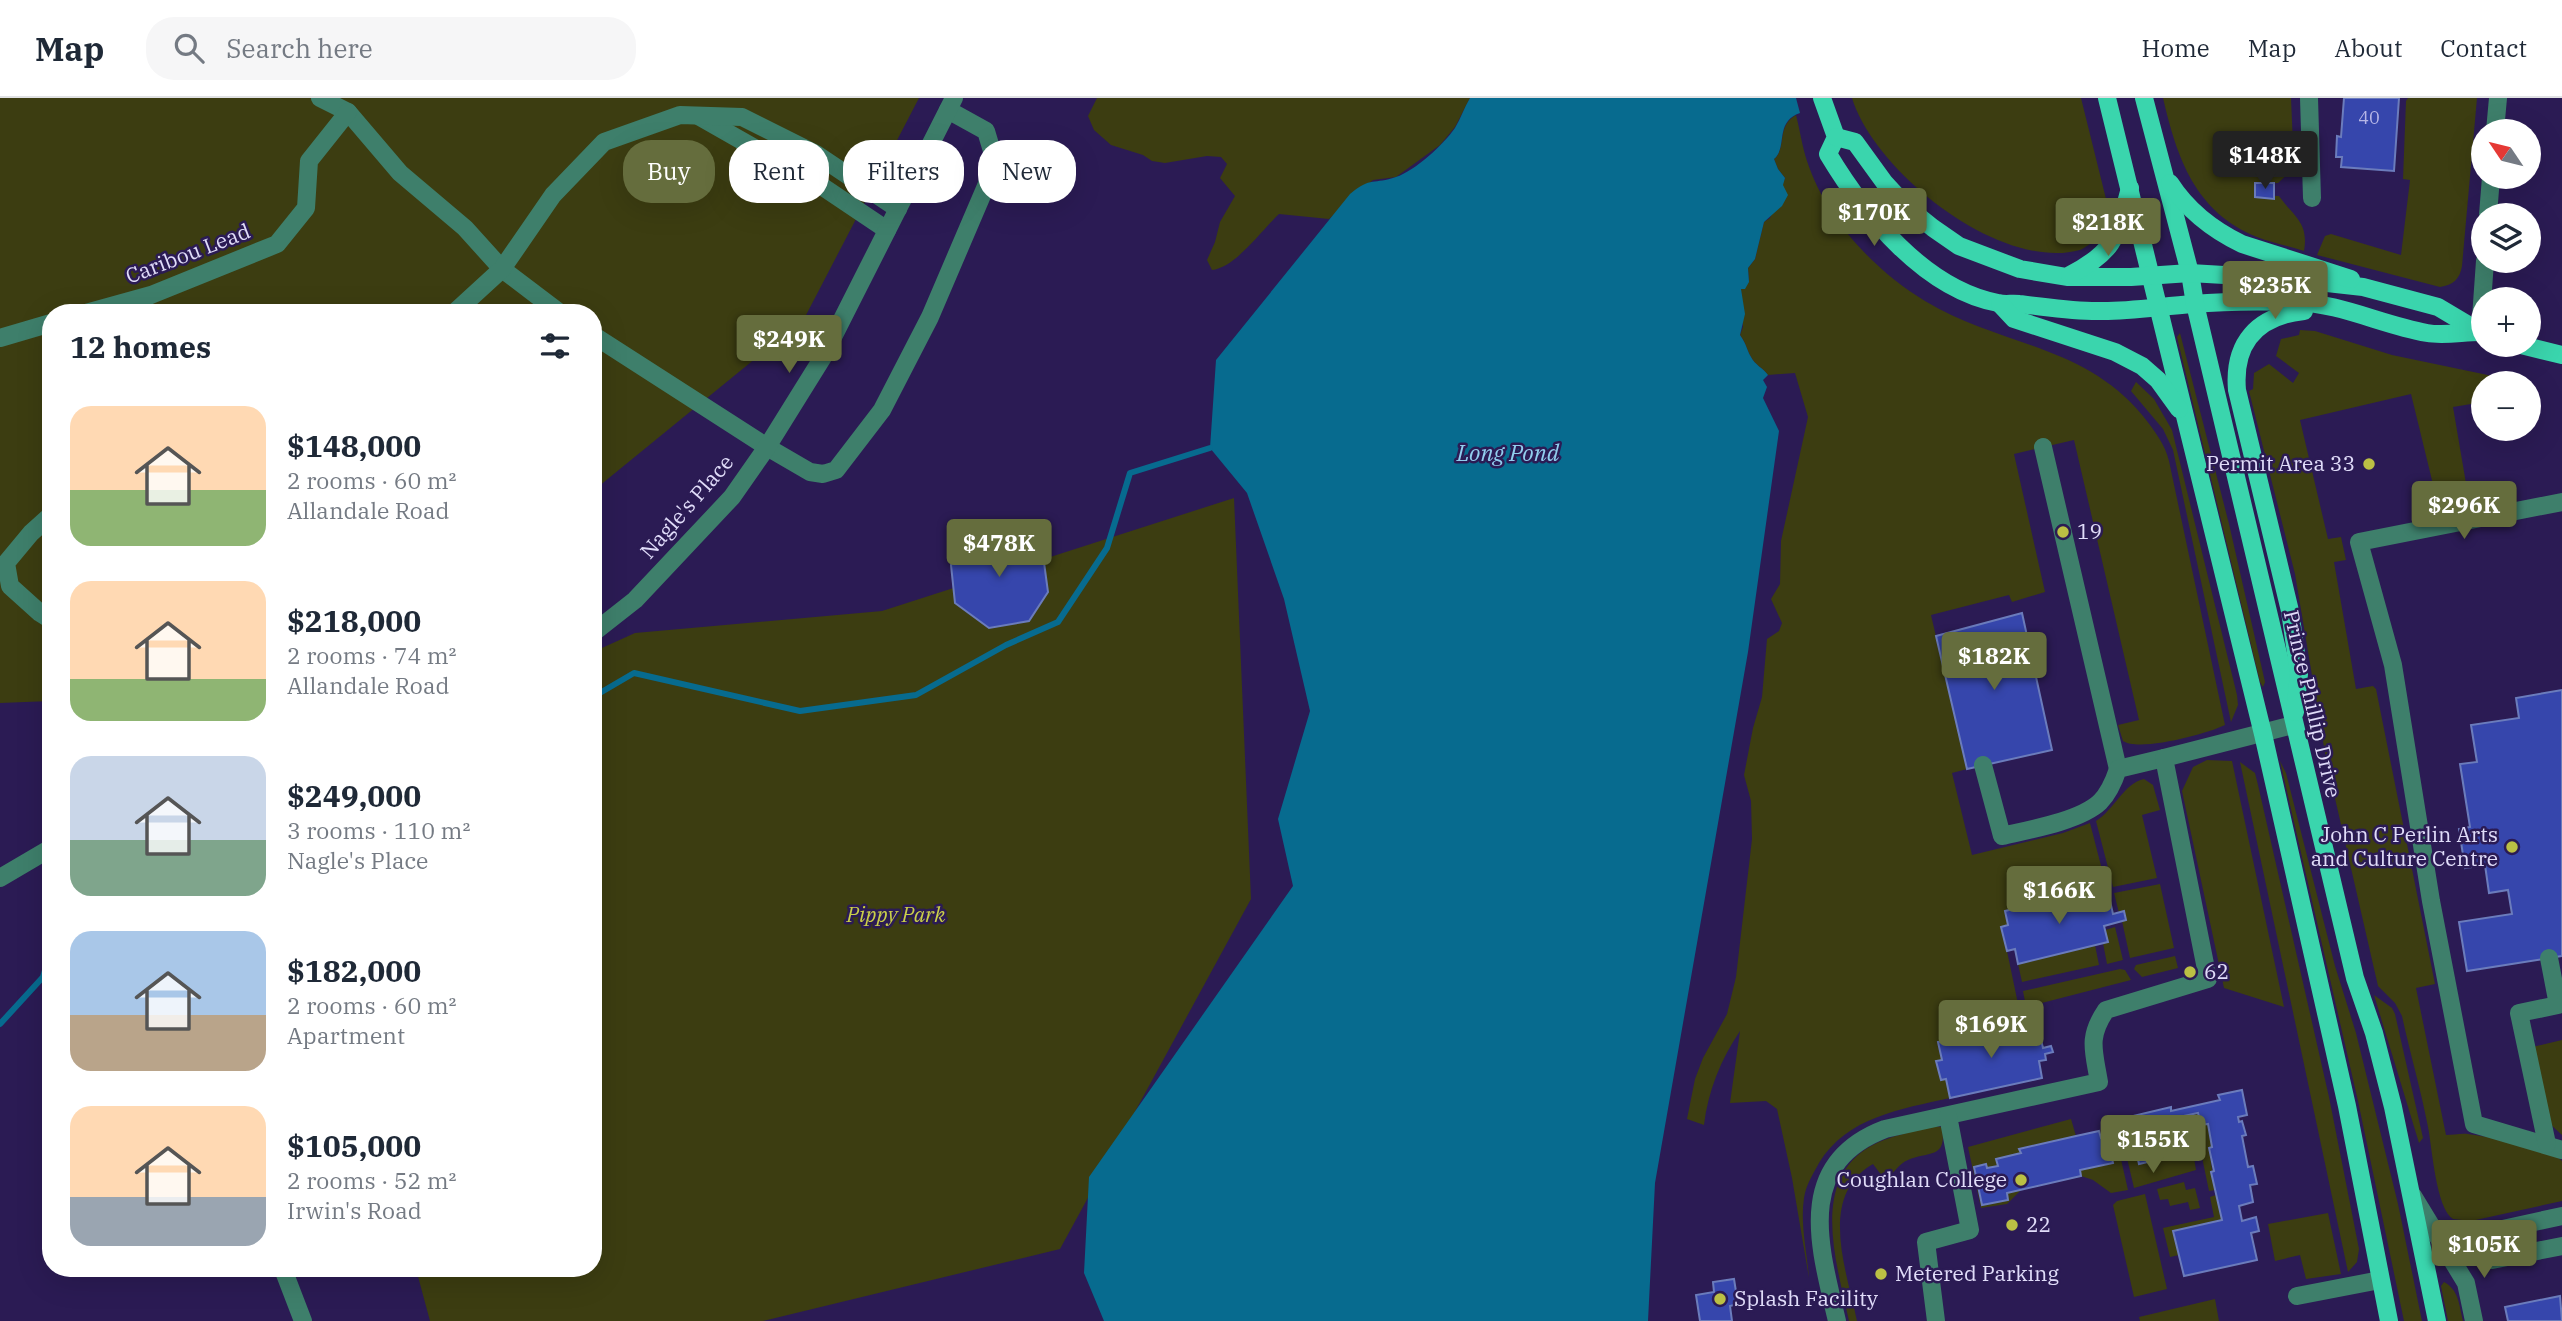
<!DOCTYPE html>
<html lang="en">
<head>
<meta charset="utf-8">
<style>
  body { margin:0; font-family:"IBM Plex Serif",serif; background:#f6f6f7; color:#1f2937; height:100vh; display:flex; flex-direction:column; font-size:26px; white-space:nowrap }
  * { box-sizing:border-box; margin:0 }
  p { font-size:23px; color:#747a83 }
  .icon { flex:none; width:38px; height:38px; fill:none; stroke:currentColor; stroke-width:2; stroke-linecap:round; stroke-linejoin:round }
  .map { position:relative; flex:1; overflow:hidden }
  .side { position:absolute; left:42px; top:206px; width:560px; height:973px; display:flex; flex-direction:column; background:#fff; border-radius:28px; box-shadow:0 7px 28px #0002 }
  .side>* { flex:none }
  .hud { position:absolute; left:623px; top:42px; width:665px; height:63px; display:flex; gap:14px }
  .needle { width:46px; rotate:305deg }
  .buttons { position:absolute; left:2471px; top:21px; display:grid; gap:14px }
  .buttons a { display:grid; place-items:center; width:70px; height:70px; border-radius:50%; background:#fff; box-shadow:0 7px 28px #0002; font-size:35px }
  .price { position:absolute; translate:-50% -60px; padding:0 16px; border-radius:7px; background:#656d3d; color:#fff; font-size:23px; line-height:46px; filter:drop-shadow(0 2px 4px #0008) }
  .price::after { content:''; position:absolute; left:50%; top:42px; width:21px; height:16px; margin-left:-10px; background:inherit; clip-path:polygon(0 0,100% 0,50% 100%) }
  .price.selected { background:#222; color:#fff }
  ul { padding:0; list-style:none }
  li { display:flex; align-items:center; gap:21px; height:175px; padding:0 28px }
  li span { display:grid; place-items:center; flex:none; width:196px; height:140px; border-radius:21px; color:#555 }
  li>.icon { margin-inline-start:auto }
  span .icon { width:84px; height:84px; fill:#fffc; stroke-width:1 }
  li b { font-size:30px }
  h2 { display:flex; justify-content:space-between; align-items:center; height:84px; padding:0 28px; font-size:30px }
  .pill { padding:0 24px; border-radius:28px; background:#fff; box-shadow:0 7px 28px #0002; font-size:24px; line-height:63px }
  .pill.selected { background:#656d3d; color:#fff }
  header { display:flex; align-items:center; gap:42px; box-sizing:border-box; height:98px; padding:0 35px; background:#fff; border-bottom:2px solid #e0e1e3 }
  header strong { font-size:33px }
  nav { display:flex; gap:38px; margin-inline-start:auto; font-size:24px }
  .search { width:490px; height:63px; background:#f6f6f7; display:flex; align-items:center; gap:18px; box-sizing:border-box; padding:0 24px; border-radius:28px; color:#747a83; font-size:26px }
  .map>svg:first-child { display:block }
  .green { fill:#3c3d11 }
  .water { fill:#076b8f }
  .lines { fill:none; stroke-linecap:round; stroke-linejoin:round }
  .stream { stroke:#076b8f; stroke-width:6 }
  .building { fill:#3646ac; stroke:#6b7cbc; stroke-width:2 }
  .minor { stroke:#3e7f6b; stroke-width:18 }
  .major { stroke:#3ad5ad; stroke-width:18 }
  .poi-dot { fill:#bbc044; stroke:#2b1b54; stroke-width:2.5 }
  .labels { text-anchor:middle; stroke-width:5; stroke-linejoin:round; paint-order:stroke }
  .number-label { font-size:18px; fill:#b6b6e6 }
  .street-label { font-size:21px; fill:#e0dcf9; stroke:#2b1b54 }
  .poi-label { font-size:21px; fill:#e0dcf9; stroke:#2b1b54; text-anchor:start }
  .park-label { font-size:21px; font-style:italic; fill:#cbd049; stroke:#2b1b54 }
  .water-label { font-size:23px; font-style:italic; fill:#91ceee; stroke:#2b1b54 }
</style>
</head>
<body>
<header>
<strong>Map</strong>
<div class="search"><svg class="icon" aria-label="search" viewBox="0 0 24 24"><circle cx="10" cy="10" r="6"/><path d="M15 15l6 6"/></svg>Search here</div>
<nav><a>Home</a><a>Map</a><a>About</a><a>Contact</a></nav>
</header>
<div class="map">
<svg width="2562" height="1223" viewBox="0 0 2562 1223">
  <rect width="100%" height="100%" fill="#2b1b54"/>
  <g class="green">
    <path d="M0,0h919l-115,221 -211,172v-178h-542v388l-51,2z"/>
    <path d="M1097,0h373l-15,29 -15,18 -44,32 -23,3 -44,39 -50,-5c-17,16 -44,54 -67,56l-5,-10 8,-18 5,-20 15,-26 -15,-18 7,-14 -6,-7 -14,-1 -42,7 -13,-2 -9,-6 -32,-10 -17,-15 -6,-14z"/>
    <path d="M1852,0h229l28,113 -7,24c-7,5 -15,12 -22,15 -80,22 -206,-79 -228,-152z"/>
    <path d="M2163,0h128l3,70 -16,15h-23v14l19,2v-3h5c15,21 30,26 25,55 -15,-5 -32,-8 -47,-14 -62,-25 -80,-79 -94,-139z"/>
    <path d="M2408,0h69l-15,168c-2,13 -9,19 -22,21l-123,-32 8,-19 6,-2 70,21 9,-75 -7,-1 3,-78z"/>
    <path d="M1796,17c4,15 6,31 11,46 19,58 67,109 118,140 74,45 159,43 218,115 11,14 22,28 26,45l56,264c-18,9 -86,27 -102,16l-5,-16 21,-5 -65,-280 -60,14 31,138 -33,10 -3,-7 -78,20 36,154 -15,4 20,82 91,-22 27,-10 17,66 -8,2 -1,-3 -93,23 3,14 -1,26 15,72 -84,19 4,18 -6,2 5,18 5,-1 4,19c-49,11 -103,19 -131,65 -6,11 -13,22 -15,35 -4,26 3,54 5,80l-17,-100 -15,-69 -11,-8 -36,2 10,-72c-19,28 -32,60 -36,94l-17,-6 8,-40 8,-21 24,-44 9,-37 16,-138 -1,-38 -7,-26 9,-47 9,-31 5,-58 12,-8 3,-8 -11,-24 9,-15 1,-43 27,-124 -13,-44 -27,2c-5,-7 -13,-10 -17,-18 -5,-9 -4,-12 -11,-22l3,-8 -2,-38 8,-7 -1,-14 7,-9 9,-37 6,-4 15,-40 -7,-9 -4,-10c13,-11 2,-33 22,-44z"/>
    <path d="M2300,232l15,1 77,24 134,28h-43v19l-30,5 16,94h9l4,7 -51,12 -2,-6 10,-5 -28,-115 -111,26 28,119 13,-2 5,23 -12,2 22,127 17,-3 3,3 59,295 -19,4 30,147c7,0 15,-2 22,-1 20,3 81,13 94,27v40l-91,20 -18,-2c-17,-10 -21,-72 -25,-92 -7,-37 -18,-74 -26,-111l-7,-13 -17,-17 -52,-227 -31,-185 -46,-183 4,-2 1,-16 15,-9 24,19 6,-10 -23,-17 5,-17 18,-4z"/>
    <path d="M2180,235l49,191 36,158 -2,5 -3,-5 -83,-345z"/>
    <path d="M2136,284l18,17 18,31 65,265 1,10 -7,17 -58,-272 -10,-21 -32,-38z"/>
    <path d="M1234,400l17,401 -191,350 -297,72h-333l-14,-52h177v-617l42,-19 247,-22z"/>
    <path d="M2207,662l25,1 52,246 -60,-19 -42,-197 11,-24z"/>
    <path d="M2280,663l6,12 49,193 21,67 42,171 24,117h-18l-46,-220z"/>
    <path d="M2240,664l15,11 3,12 71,312 30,152 -2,13 -9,10z"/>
    <path d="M2144,681l9,6 7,25 -18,5 15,63 -44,9 -17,-66c18,-11 28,-38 48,-42z"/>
    <path d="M2160,786l14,64 -44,10 -8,-37 4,-2 -2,-7 -5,1 -5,-20z"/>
    <path d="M2115,829l8,33 -16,4 -4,-21 5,-1 -3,-12z"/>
    <path d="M2095,847l4,20 -77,17 -4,-18z"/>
    <path d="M2175,858l3,12 -36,9 -8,-8 2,-4z"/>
    <path d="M2120,871l5,1 6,10 -105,27 -3,-16z"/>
    <path d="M2374,897l18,13 3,6 28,124 -4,5z"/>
    <path d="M2562,942v95l-13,-12 -17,-76z"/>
    <path d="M2198,1015l3,12 7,-1 4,23 -3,1 6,42 -6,1 -16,-77z"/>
    <path d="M2187,1017l9,55 -62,18 -11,-47 10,-2 6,25 42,-9 -7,-37z"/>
    <path d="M2071,1021l5,17 -56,12 1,5 -24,6 1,7 -11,2 -1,-4 -12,3 8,38 26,-5 -1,-7 14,-3 -14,14 -26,4 -13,-61z"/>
    <path d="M1933,1028l9,1c5,32 -12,24 -34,33 -9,3 -13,13 -22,18l-4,-2 -9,-12c-56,32 -26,107 -16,157h-8c-11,-54 -41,-140 22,-175 18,-10 42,-14 62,-20z"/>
    <path d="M2117,1044l11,48 -17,3 -18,-13 -12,-4 -1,-6 29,-26z"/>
    <path d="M2184,1084l2,8 9,-2 5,20 -10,2 -2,-8 -18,4 -2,-7 -8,1 -3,-11z"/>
    <path d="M2145,1096l22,95 -33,8 -21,-92 4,-4z"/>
    <path d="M2216,1097l6,25 -48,11 5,24 -9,2 -7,-29 51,-11 -4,-20z"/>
    <path d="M2328,1115l13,61 -35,5 -6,-24 -25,6 -7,-37z"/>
    <path d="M2444,1184c15,8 15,23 19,39h-15l-7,-35z"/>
    <path d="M2215,1201l4,22h-79l-1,-4z"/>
  </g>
  <path class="water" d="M1470,0h326l4,15c-26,9 -12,34 -26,46l4,10 7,9 -2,7 5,10 -6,11 -18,16 -9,37 -7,9 1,14 -4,7h-4l4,25 -5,21c7,10 6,13 11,22 4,8 12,11 17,18l-5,5 4,7 -4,11 16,33 -31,221 -93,531 -7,138h-544l-20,-48 5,-96 204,-291 -15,-67 32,-108 -26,-112 -37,-106 -37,-45 6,-88 134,-166c21,-18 24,-9 46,-17 19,-6 48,-33 59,-49 6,-10 9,-20 15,-30z"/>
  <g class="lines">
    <g class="stream">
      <path d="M593,599l41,-24 166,38 116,-16 90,-50 52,-23 49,-74 23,-75 80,-25"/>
      <path d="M0,926l43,-47 8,-26"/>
    </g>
  </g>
  <g class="building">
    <path d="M2344,0h55l-5,73 -53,-4 1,-10h-6l1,-21 4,1z"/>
    <path d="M2255,85h19v16l-19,-2z"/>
    <path d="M1012,432l31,25 5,37 -19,29 -40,7 -34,-25 -4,-38 21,-30z"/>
    <path d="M2022,515l30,137 -85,19 -31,-133z"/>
    <path d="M2562,592v266l-95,15 -8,-49 53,-8 -4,-24 -19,3 -4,-28 -20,3 -6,-39 11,-2 -10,-63 17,-2 -6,-37 48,-7 -3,-20z"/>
    <path d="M2099,790l3,15 8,-2 3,13 11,-3 2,9 -22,6 4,16 -90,22 -3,-15 -8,2 -6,-24 7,-2 -3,-14z"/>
    <path d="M2029,924l5,20 7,-2 2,8 8,-2 2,6 -8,2 1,6 -7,1 3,17 -92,20 -4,-19 -5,1 -5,-19 6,-1 -4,-18z"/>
    <path d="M2242,992l5,25 -9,2 1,5 3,-1 4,14 -4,1 6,31 5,-1 4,18 -7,1 3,17 -14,4 3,15 14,-4 3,14 -8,2 6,27 -73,16 -11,-45 49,-11 -11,-48 3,-1 -5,-23 3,-1 -4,-23 -7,1 -3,-12 -24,5 8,36 -43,10 -6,-25 -24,5 4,19 -33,7 1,6 -74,17 1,7 -26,5 -8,-38 12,-3 1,4 11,-2 -2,-7 25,-6 -2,-4 57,-13 23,-5 2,7 31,-8 -3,-13 42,-10v4l49,-11 -2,-5z"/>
    <path d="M1734,1181l4,25 -8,2 2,15h-32l-4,-26 18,-3 -1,-10z"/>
    <path d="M2560,1198l2,25h-54l-3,-14z"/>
  </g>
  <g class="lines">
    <g class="minor">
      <path d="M320,0l28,14 52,61 65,55 37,41 58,44"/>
      <path d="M2309,0l3,100"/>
      <path d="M700,19l123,70 64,43"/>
      <path d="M2495,33l3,-33"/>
      <path d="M2488,117l3,-38"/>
      <path d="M86,215l65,-18 126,-51 29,-36 3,-47 39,-49"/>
      <path d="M454,215l48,-44 51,-74 51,-53 76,-27 62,2 74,37 82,55"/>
      <path d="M2480,234l5,-71"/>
      <path d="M593,237l174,112 43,25 13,2 13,-4 46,-60 48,-93 62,-145v-21l-6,-20 -38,-21"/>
      <path d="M0,240l51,-15"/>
      <path d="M2043,349l75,322"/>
      <path d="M2562,404l-203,40 34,123 38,236 43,223 88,26"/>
      <path d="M51,417l-20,18 -25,30 4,23 30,27 11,7"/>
      <path d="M593,535l42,-33 97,-103 35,-50 56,-90 131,-259"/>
      <path d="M1983,667l19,71c26,-6 78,-15 98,-34 9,-9 14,-21 18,-33l46,-11"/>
      <path d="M0,780l51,-30"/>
      <path d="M2547,1046l-28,-131 39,-8 -9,-47"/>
      <path d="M2413,1098l53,87 8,38"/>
      <path d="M2476,1152l16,10 70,-14"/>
      <path d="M2450,1159l26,-7 13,-18 73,-16"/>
      <path d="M283,1171l20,52"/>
      <path d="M2297,1198l83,-16"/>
      <path d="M1837,1223c-17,-73 -44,-157 48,-192l214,-47c-5,-31 -12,-44 7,-72l102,-31 -44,-221 129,-33"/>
      <path d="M1936,1223l-10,-79 44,-12 -22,-114"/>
    </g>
    <g class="major">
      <path d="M1822,0l14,39 -8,17c36,60 96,135 170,149 7,2 14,0 21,1 28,3 56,8 84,7 30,0 60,-5 90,-7 33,-3 68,-3 101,-2 46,1 88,23 133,31 17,3 36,-1 53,-1"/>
      <path d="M2107,0l156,636 84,372 42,215"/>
      <path d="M2144,0l46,175 5,31 160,674 19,55 19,74 44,214"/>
      <path d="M1836,39l19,5 29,40 23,25 26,21 26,18 61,23 47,8h64l59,-4 101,6 72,8 75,20 42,25"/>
      <path d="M2170,85c18,28 43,47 72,61l109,35"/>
      <path d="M2070,177c46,-24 47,-39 60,-87"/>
      <path d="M2000,206l14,15 101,33 27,14 16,14 21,29"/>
      <path d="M2521,247l41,10"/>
      <path d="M2295,614l4,-38 -9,-63 -53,-221c-4,-47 20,-74 67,-79"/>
    </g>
  </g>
  <g class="poi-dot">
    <circle cx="2369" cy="366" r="7"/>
    <circle cx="2063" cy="434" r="7"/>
    <circle cx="2512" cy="749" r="7"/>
    <circle cx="2190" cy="874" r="7"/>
    <circle cx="2021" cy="1082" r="7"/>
    <circle cx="2012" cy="1127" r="7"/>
    <circle cx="1881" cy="1176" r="7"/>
    <circle cx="1720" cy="1201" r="7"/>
  </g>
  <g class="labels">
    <g class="number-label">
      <text x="2369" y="26">40</text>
    </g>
    <g class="street-label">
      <text transform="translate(188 156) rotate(-21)" y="7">Caribou Lead</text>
      <text transform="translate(687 409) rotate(-49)" y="7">Nagle's Place</text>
      <text transform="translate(2312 606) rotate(77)" y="7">Prince Phillip Drive</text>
    </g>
    <g class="poi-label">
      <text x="2355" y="373" text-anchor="end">Permit Area 33</text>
      <text x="2077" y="441">19</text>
      <text x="2498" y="744" text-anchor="end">John C Perlin Arts<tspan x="2498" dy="24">and Culture Centre</tspan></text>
      <text x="2204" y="881">62</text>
      <text x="2007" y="1089" text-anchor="end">Coughlan College</text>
      <text x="2026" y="1134">22</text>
      <text x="1895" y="1183">Metered Parking</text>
      <text x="1734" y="1208">Splash Facility</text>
    </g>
    <g class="park-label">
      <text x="896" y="824">Pippy Park</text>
    </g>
    <g class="water-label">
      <text x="1508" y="363">Long Pond</text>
    </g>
  </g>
</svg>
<div class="buttons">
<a><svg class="needle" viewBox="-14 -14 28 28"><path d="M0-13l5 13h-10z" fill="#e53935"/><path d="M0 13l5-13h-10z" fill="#747a83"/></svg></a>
<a><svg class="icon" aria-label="layers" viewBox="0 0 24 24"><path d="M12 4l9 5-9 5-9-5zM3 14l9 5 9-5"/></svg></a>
<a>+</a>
<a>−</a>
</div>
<b class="price selected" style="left:2265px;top:93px">$148K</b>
<b class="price" style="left:1874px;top:150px">$170K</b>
<b class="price" style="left:2108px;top:160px">$218K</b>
<b class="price" style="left:2275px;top:223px">$235K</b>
<b class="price" style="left:789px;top:277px">$249K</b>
<b class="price" style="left:2464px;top:443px">$296K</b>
<b class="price" style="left:999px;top:481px">$478K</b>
<b class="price" style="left:1994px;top:594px">$182K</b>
<b class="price" style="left:2059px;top:828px">$166K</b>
<b class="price" style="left:1991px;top:962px">$169K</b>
<b class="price" style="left:2153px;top:1077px">$155K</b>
<b class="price" style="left:2484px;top:1182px">$105K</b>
<div class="hud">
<a class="pill selected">Buy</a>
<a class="pill">Rent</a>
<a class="pill">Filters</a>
<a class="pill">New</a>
</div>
<section class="side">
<h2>12 homes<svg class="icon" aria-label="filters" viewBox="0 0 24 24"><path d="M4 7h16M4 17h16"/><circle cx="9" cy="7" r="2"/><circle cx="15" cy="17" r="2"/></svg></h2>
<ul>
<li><span style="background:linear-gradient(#ffd9b3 60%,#8fb573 0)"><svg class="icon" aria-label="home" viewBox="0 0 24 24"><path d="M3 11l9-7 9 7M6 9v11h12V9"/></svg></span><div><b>$148,000</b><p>2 rooms · 60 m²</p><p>Allandale Road</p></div></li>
<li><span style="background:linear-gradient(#ffd9b3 70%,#8fb573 0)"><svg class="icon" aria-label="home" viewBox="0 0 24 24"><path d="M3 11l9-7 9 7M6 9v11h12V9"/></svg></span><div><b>$218,000</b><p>2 rooms · 74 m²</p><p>Allandale Road</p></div></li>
<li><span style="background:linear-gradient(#c9d6e8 60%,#7fa58c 0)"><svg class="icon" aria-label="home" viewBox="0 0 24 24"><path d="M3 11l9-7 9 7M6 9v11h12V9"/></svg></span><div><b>$249,000</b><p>3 rooms · 110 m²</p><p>Nagle's Place</p></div></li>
<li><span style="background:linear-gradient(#a9c7e8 60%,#b9a48a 0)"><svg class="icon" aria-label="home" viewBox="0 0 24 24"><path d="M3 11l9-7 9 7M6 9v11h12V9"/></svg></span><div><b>$182,000</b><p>2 rooms · 60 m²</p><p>Apartment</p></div></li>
<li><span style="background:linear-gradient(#ffd9b3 65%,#9aa5b1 0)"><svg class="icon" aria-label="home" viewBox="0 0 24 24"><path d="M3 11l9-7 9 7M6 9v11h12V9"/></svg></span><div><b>$105,000</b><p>2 rooms · 52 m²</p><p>Irwin's Road</p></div></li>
</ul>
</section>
</div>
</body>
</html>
